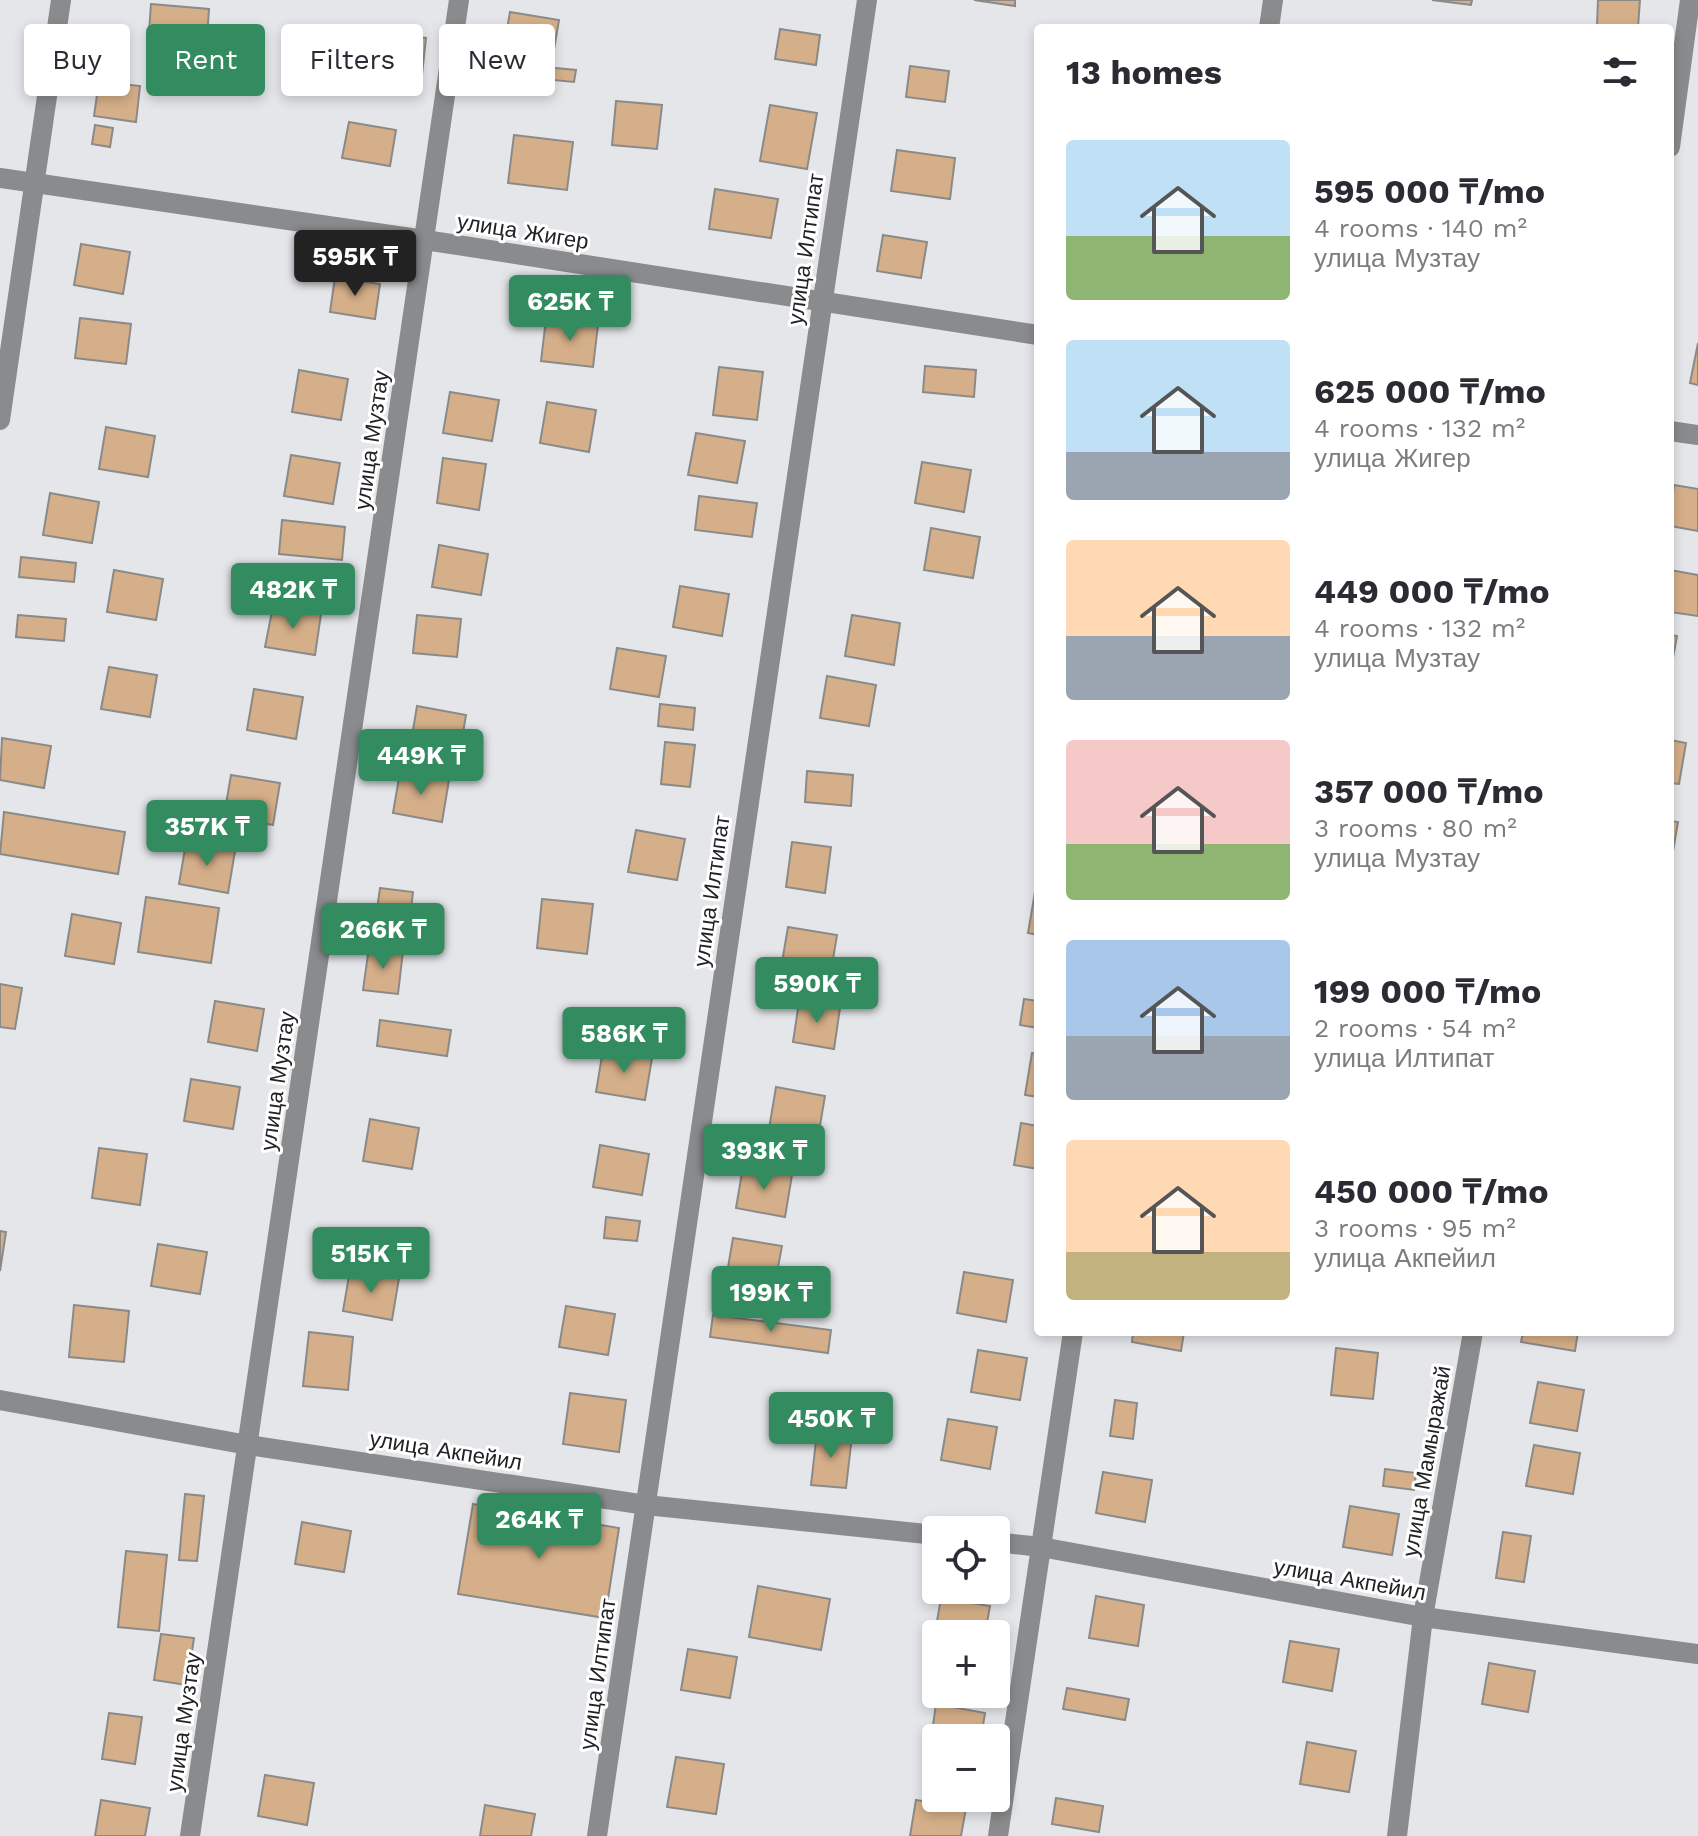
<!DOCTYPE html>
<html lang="en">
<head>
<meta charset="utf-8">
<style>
  body { margin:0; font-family:"Work Sans",sans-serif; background:#f2f2f3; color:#2b2b33; height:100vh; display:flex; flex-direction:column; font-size:30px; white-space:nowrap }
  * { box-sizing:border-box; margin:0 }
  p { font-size:26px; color:#7c7c81 }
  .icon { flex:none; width:44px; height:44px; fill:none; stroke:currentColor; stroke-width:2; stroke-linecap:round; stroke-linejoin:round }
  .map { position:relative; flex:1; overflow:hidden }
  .details { position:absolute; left:1034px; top:24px; width:640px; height:1312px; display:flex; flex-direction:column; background:#fff; border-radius:8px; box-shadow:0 4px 12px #0003 }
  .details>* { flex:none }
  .banner { position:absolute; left:24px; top:24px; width:760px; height:72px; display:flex; gap:16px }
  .controls { position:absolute; left:922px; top:1516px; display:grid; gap:16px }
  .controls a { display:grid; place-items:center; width:88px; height:88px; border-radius:8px; background:#fff; box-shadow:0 4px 12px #0003; font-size:40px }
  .price { position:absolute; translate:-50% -68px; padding:0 18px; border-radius:8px; background:#338b60; color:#fff; font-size:26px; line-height:52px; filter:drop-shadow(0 2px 4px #0008) }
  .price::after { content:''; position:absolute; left:50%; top:48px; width:24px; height:18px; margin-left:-12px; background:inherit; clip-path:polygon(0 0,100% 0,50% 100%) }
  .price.selected { background:#222; color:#fff }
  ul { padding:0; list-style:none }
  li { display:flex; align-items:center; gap:24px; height:200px; padding:0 32px }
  li span { display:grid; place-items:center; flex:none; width:224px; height:160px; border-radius:8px; color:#555 }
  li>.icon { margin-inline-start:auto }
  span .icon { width:96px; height:96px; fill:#fffc; stroke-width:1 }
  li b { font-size:34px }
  h2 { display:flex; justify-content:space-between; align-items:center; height:96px; padding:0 32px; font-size:34px }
  .pill { padding:0 28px; border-radius:8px; background:#fff; box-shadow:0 4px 12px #0003; font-size:28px; line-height:72px }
  .pill.selected { background:#338b60; color:#fff }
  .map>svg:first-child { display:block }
  .building { fill:#d5af89; stroke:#8c8a87; stroke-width:2 }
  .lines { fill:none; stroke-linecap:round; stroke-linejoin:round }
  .minor { stroke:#8a8b8c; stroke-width:20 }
  .labels { text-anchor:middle; stroke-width:6; stroke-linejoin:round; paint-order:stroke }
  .street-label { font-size:22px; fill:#212223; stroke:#fff }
</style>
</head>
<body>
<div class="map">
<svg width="1698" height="1836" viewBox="0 0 1698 1836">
  <rect width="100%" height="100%" fill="#e4e6e9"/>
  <g class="building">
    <path d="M974,0h41v6z"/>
    <path d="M1432,0h40l-1,5z"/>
    <path d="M1598,0h42l-2,27 -41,-2z"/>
    <path d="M151,4l58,5 -4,57 -58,-5z"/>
    <path d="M510,12l49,8 -7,41 -49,-8z"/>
    <path d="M780,29l40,6 -4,30 -41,-6z"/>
    <path d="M375,33l51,5 -5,46 -51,-5z"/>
    <path d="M500,63l76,7 -2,12 -75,-7z"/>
    <path d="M910,66l39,5 -4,31 -39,-5z"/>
    <path d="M99,81l41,5 -4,36 -42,-6z"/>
    <path d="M616,101l46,4 -5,44 -45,-4z"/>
    <path d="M770,105l47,8 -10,56 -47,-8z"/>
    <path d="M349,122l47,8 -6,36 -48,-8z"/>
    <path d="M95,125l18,3 -3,19 -18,-3z"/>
    <path d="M514,135l59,7 -6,48 -59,-7z"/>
    <path d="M897,150l58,8 -5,41 -59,-8z"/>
    <path d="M715,189l63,10 -7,39 -62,-9z"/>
    <path d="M883,235l44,7 -6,36 -44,-7z"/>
    <path d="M81,244l49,8 -7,42 -49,-9z"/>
    <path d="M335,277l45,7 -5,35 -45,-7z"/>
    <path d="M80,318l51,6 -5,40 -51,-6z"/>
    <path d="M546,319l52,6 -5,42 -52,-6z"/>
    <path d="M1698,343v42l-8,-2z"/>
    <path d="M925,366l51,4 -2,27 -51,-5z"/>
    <path d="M719,367l44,5 -6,48 -44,-5z"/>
    <path d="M299,370l49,9 -7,41 -49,-8z"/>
    <path d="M450,392l49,8 -7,41 -49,-8z"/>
    <path d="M547,402l49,8 -7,42 -49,-9z"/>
    <path d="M106,427l49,9 -7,41 -49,-8z"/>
    <path d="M696,433l49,8 -8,42 -49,-8z"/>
    <path d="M291,455l49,8 -7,41 -49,-8z"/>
    <path d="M443,458l43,6 -7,46 -42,-7z"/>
    <path d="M922,462l49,8 -7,42 -49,-9z"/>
    <path d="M1674,485l24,4v42l-28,-5z"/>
    <path d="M50,493l49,9 -7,41 -49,-8z"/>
    <path d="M699,496l58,7 -5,34 -57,-7z"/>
    <path d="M282,520l63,7 -3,33 -63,-6z"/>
    <path d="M931,528l49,9 -7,41 -49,-8z"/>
    <path d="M439,545l49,9 -7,41 -49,-8z"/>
    <path d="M21,557l55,6 -2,19 -55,-5z"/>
    <path d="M114,570l49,9 -7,41 -49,-8z"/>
    <path d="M1670,570l28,5v41l-28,-4z"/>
    <path d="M680,586l49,8 -7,42 -49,-9z"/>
    <path d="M273,606l48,8 -6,41 -50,-8z"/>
    <path d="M18,615l48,4 -2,22 -48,-4z"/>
    <path d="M417,615l44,4 -4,38 -44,-4z"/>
    <path d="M852,615l48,8 -6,42 -49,-9z"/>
    <path d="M1670,635l7,1 -6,33h-1z"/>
    <path d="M617,648l49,8 -7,41 -49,-8z"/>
    <path d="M109,667l48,8 -7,42 -49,-8z"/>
    <path d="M827,676l49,9 -7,41 -49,-8z"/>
    <path d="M254,689l49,8 -7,42 -49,-9z"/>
    <path d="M660,704l35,4 -2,22 -35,-4z"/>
    <path d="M417,706l49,9 -7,41 -49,-8z"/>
    <path d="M2,738l49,8 -7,42 -44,-8z"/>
    <path d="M1670,740l16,3 -7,41 -9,-1z"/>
    <path d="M665,742l30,3 -5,42 -29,-3z"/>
    <path d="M807,771l46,4 -2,31 -46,-4z"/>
    <path d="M400,772l49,8 -7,42 -49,-9z"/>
    <path d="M231,775l49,8 -7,42 -49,-9z"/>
    <path d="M4,812l121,20 -7,42 -118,-20z"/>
    <path d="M1670,821l8,1 -7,41h-1z"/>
    <path d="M636,830l49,9 -8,41 -49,-8z"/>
    <path d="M792,842l39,5 -6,46 -39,-6z"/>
    <path d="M186,843l49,8 -7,42 -49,-9z"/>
    <path d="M380,888l33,4 -5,43 -34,-4z"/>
    <path d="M1035,892h3v43l-10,-2z"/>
    <path d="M146,897l73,11 -8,55 -73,-11z"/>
    <path d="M542,899l51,5 -6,50 -50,-6z"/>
    <path d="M72,914l49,9 -7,41 -49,-8z"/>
    <path d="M788,927l49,8 -7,42 -49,-9z"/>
    <path d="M369,947l34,4 -5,43 -35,-4z"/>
    <path d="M0,984l22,4 -7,41 -15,-2z"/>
    <path d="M1024,999l14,2v27l-18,-3z"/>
    <path d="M215,1001l49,8 -7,42 -49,-9z"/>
    <path d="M799,1002l41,6 -6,41 -41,-7z"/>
    <path d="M380,1020l71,10 -4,26 -70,-10z"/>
    <path d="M603,1050l49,8 -7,42 -49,-8z"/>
    <path d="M1032,1053l6,1v43l-13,-2z"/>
    <path d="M191,1079l49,8 -7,42 -49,-8z"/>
    <path d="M776,1087l49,9 -7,41 -49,-8z"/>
    <path d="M370,1119l49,9 -7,41 -49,-8z"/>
    <path d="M1021,1123l17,3v43l-24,-4z"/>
    <path d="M600,1145l49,9 -7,41 -49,-8z"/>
    <path d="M99,1148l48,6 -7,51 -48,-7z"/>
    <path d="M743,1167l49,8 -7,42 -49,-9z"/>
    <path d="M606,1217l34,4 -3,20 -33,-3z"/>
    <path d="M0,1231l6,1 -6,39z"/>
    <path d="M733,1238l49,8 -8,42 -48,-9z"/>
    <path d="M158,1244l49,8 -7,42 -49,-8z"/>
    <path d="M350,1270l49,8 -7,42 -49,-9z"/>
    <path d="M964,1272l49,8 -7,42 -49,-9z"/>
    <path d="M74,1305l55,6 -5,51 -55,-5z"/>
    <path d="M566,1306l49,8 -7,41 -49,-8z"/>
    <path d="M713,1315l118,15 -3,23 -118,-16z"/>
    <path d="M309,1332l44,5 -5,53 -45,-4z"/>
    <path d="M1133,1332h51l-3,19 -49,-9z"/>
    <path d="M1523,1332h55l-3,19 -54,-9z"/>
    <path d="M1336,1348l42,5 -5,46 -42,-4z"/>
    <path d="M978,1350l49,8 -7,42 -49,-8z"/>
    <path d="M1538,1382l46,8 -7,41 -47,-8z"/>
    <path d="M570,1393l56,7 -7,52 -56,-8z"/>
    <path d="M1115,1400l22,3 -4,36 -23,-3z"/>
    <path d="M948,1419l49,8 -7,42 -49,-9z"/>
    <path d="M817,1432l35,4 -6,52 -35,-3z"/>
    <path d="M1534,1445l46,8 -7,41 -47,-8z"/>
    <path d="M1385,1469l31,4 -2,17 -31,-4z"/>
    <path d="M1103,1472l49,8 -7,42 -49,-9z"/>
    <path d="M185,1494l19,2 -7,65 -18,-1z"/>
    <path d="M473,1504l146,24 -14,90 -147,-24z"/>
    <path d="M1350,1506l49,8 -7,41 -49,-8z"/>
    <path d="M302,1522l49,9 -7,41 -49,-8z"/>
    <path d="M1503,1532l28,4 -7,46 -28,-4z"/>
    <path d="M126,1551l41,4 -8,76 -41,-4z"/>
    <path d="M758,1586l72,13 -9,51 -72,-13z"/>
    <path d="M1096,1596l48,9 -6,41 -49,-8z"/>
    <path d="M941,1598l49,8 -5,28h-49l-2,5z"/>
    <path d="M161,1634l33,4 -7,47 -33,-5z"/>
    <path d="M1290,1641l49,8 -7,42 -49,-9z"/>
    <path d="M688,1649l49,8 -7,41 -49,-8z"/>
    <path d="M1489,1663l46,8 -7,41 -46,-8z"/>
    <path d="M1067,1688l62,11 -4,21 -62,-11z"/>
    <path d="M936,1704l49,9 -4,25h-45v9l-6,-1z"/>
    <path d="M109,1713l33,4 -7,47 -33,-5z"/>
    <path d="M1307,1742l49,9 -7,41 -49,-8z"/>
    <path d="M676,1757l48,7 -8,50 -49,-7z"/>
    <path d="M265,1775l49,8 -7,42 -49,-9z"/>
    <path d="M1056,1798l47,8 -4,26 -47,-8z"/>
    <path d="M101,1800l49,8 -5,28h-50z"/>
    <path d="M916,1800l50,8 -5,28h-51z"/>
    <path d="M485,1805l50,9 -4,22h-51z"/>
  </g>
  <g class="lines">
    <g class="minor">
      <path d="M1269,28l4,-28"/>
      <path d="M1670,147l20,-147"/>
      <path d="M0,178l425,62 613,95"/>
      <path d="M0,420l61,-420"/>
      <path d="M1670,431l28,4"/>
      <path d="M0,1400l248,45 398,60 290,30"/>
      <path d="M996,1542l45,5 382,70 275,37"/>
      <path d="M190,1836l269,-1836"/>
      <path d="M597,1836l270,-1836"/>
      <path d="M998,1836l75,-504"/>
      <path d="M1397,1836l26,-219 50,-285"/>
    </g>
  </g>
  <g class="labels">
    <g class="street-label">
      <text transform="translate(523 231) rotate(9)" y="8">улица Жигер</text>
      <text transform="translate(805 249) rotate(-82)" y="8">улица Илтипат</text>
      <text transform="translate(371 440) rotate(-82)" y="8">улица Музтау</text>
      <text transform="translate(711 891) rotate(-82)" y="8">улица Илтипат</text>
      <text transform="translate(277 1081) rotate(-82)" y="8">улица Музтау</text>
      <text transform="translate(446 1450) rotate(9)" y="8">улица Акпейил</text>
      <text transform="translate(1426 1461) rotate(-80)" y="8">улица Мамыражай</text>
      <text transform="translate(1350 1579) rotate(10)" y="8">улица Акпейил</text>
      <text transform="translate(597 1674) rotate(-82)" y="8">улица Илтипат</text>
      <text transform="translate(183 1722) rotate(-82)" y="8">улица Музтау</text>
    </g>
  </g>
</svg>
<div class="controls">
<a><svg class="icon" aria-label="locate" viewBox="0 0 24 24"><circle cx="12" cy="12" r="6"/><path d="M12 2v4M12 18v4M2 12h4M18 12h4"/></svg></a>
<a>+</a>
<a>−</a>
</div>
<b class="price selected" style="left:355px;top:298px">595K ₸</b>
<b class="price" style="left:570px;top:343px">625K ₸</b>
<b class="price" style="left:293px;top:631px">482K ₸</b>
<b class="price" style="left:421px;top:797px">449K ₸</b>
<b class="price" style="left:207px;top:868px">357K ₸</b>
<b class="price" style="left:383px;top:971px">266K ₸</b>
<b class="price" style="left:817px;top:1025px">590K ₸</b>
<b class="price" style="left:624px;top:1075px">586K ₸</b>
<b class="price" style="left:764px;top:1192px">393K ₸</b>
<b class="price" style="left:371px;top:1295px">515K ₸</b>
<b class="price" style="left:771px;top:1334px">199K ₸</b>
<b class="price" style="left:831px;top:1460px">450K ₸</b>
<b class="price" style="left:539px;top:1561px">264K ₸</b>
<div class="banner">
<a class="pill">Buy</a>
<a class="pill selected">Rent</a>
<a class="pill">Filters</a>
<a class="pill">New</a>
</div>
<section class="details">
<h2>13 homes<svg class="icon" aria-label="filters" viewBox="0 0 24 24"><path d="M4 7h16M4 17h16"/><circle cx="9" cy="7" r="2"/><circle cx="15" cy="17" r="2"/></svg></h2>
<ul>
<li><span style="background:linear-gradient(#bfe0f5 60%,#8fb573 0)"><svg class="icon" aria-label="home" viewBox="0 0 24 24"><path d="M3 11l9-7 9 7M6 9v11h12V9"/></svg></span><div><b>595 000 ₸/mo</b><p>4 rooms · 140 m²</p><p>улица Музтау</p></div></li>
<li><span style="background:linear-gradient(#bfe0f5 70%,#9aa5b1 0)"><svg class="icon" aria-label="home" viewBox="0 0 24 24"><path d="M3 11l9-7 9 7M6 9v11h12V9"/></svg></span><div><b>625 000 ₸/mo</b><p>4 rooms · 132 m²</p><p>улица Жигер</p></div></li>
<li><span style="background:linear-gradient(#ffd9b3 60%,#9aa5b1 0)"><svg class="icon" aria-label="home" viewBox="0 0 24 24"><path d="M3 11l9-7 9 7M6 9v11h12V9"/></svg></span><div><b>449 000 ₸/mo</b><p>4 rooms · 132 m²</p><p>улица Музтау</p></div></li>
<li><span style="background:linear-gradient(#f6c9c9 65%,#8fb573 0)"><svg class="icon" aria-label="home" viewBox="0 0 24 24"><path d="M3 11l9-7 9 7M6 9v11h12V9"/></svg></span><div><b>357 000 ₸/mo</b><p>3 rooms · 80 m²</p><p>улица Музтау</p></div></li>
<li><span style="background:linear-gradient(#a9c7e8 60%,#9aa5b1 0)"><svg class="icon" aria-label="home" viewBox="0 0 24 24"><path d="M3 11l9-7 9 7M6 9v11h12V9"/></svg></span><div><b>199 000 ₸/mo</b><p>2 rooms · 54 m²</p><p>улица Илтипат</p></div></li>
<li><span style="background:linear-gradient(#ffd9b3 70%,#c2b280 0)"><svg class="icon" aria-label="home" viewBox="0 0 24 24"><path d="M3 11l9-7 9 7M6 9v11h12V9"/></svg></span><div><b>450 000 ₸/mo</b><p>3 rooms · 95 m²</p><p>улица Акпейил</p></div></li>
</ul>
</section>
</div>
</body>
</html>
